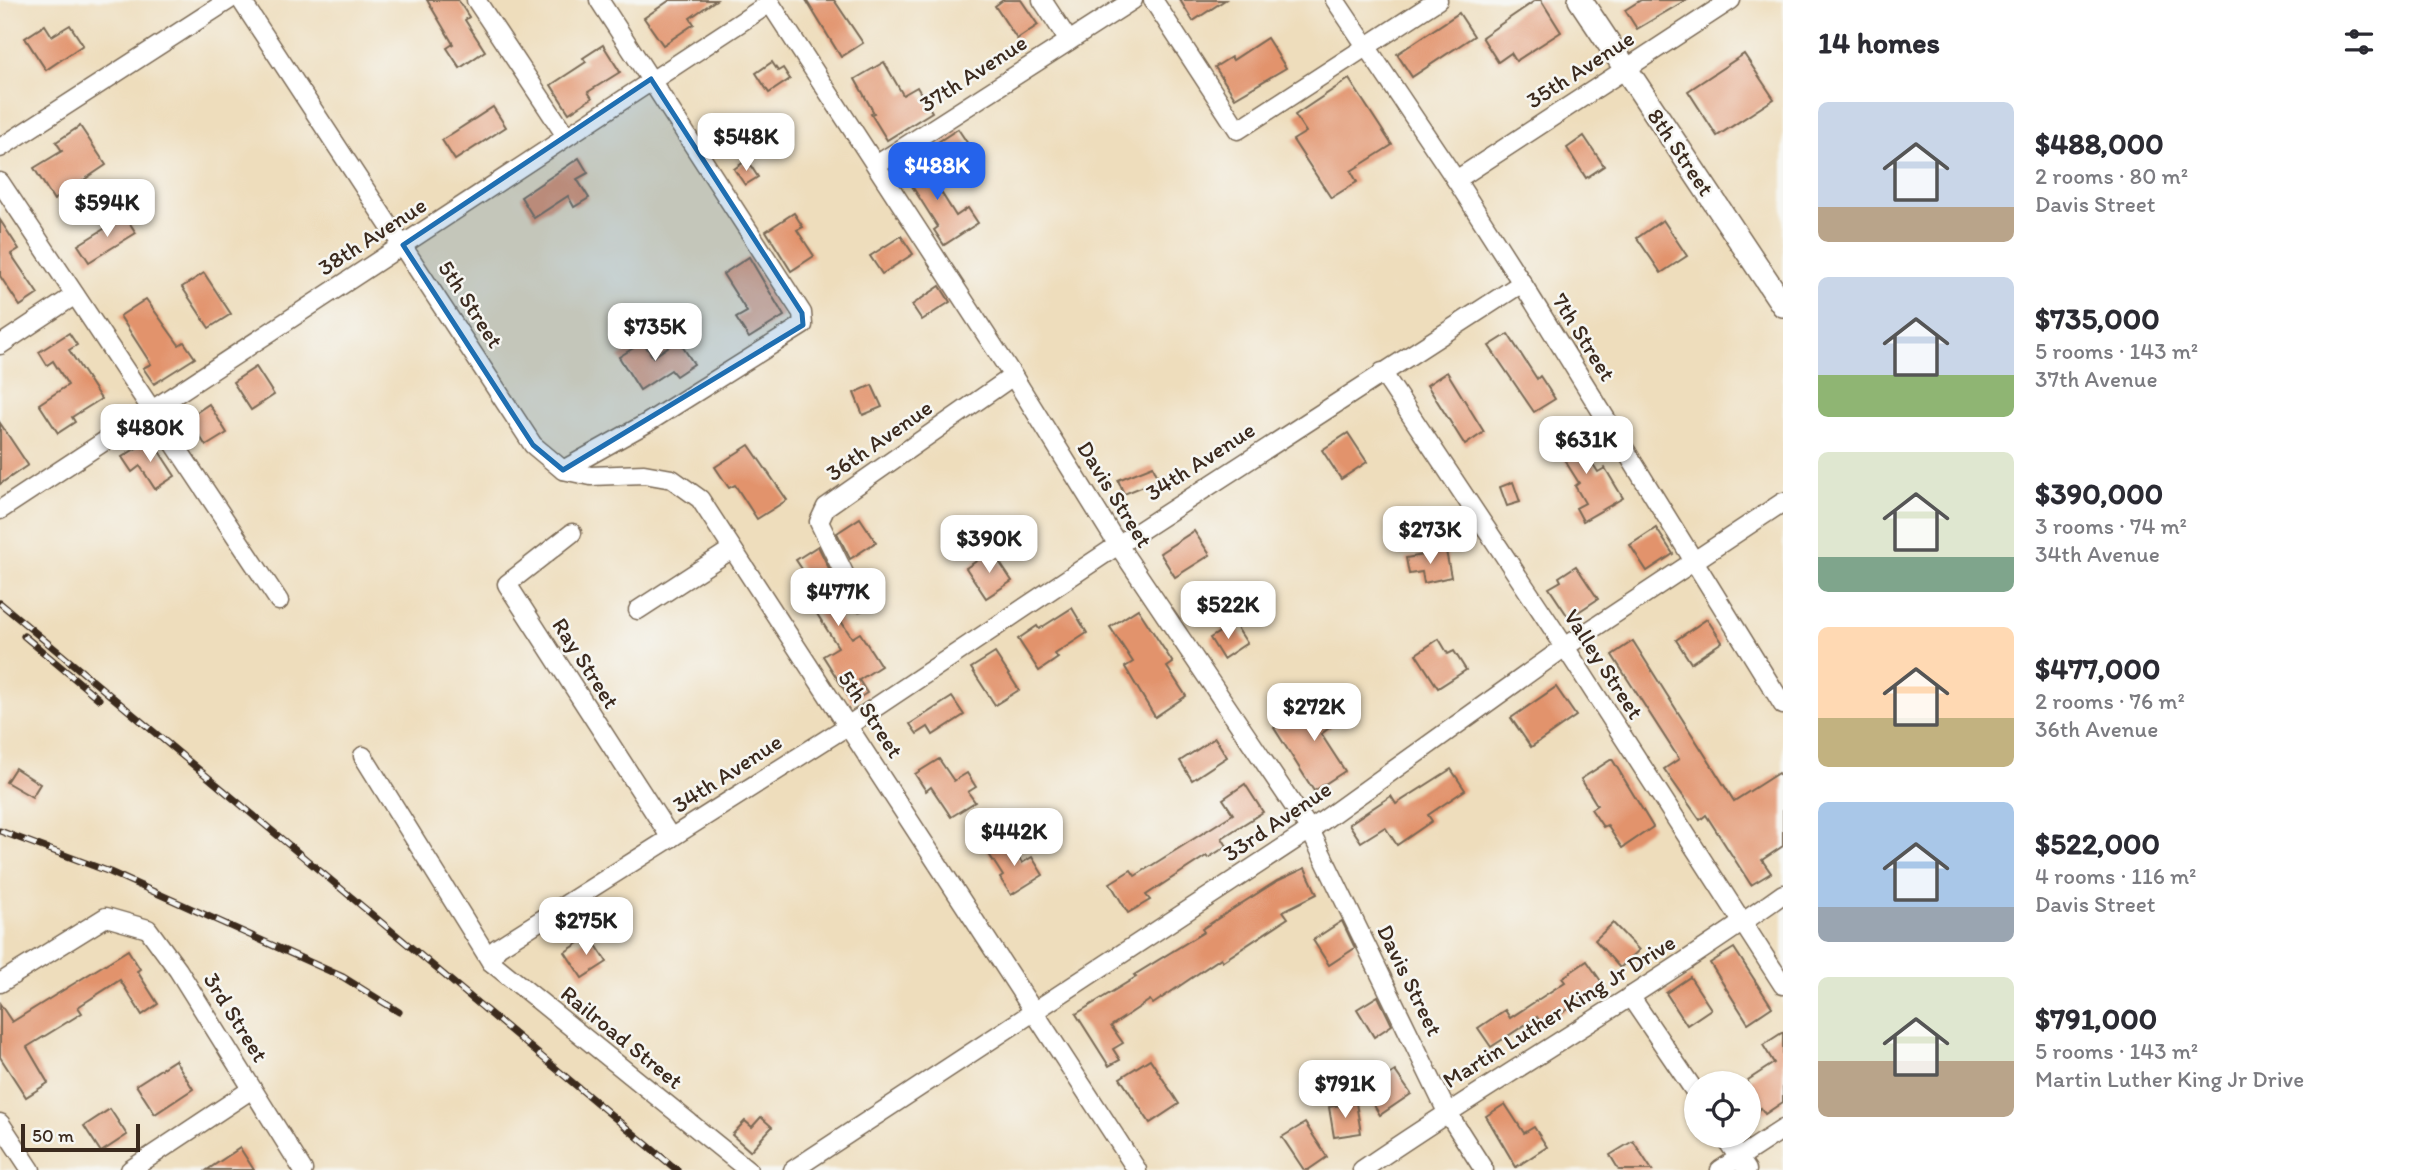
<!DOCTYPE html>
<html lang="en">
<head>
<meta charset="utf-8">
<style>
  body { margin:0; font-family:Itim,sans-serif; background:#f2f2f3; color:#2b2b33; height:100vh; display:flex; flex-direction:column; font-size:26px; white-space:nowrap }
  * { box-sizing:border-box; margin:0 }
  p { font-size:23px; color:#7c7c81 }
  .icon { flex:none; width:38px; height:38px; fill:none; stroke:currentColor; stroke-width:2; stroke-linecap:round; stroke-linejoin:round }
  .map { position:relative; flex:1; overflow:hidden }
  .drawer { display:flex; flex-direction:column; background:#fff; width:630px }
  .drawer>* { flex:none }
  .tools { position:absolute; left:1684px; top:1071px; display:grid; gap:14px }
  .tools a { display:grid; place-items:center; width:77px; height:77px; border-radius:50%; background:#fff; box-shadow:0 2px 5px #0004; font-size:35px }
  .scale { position:absolute; left:21px; bottom:18px; width:119px; box-sizing:border-box; padding-left:7px; border:4px solid #3b2a1e; border-top:0; font-size:19px; line-height:24px; white-space:nowrap; color:#3b2a1e; -webkit-text-stroke:5px #f6f6f2; paint-order:stroke }
  .price { position:absolute; translate:-50% -60px; padding:0 16px; border-radius:14px; background:#fff; color:#222; font-size:23px; line-height:46px; filter:drop-shadow(0 2px 4px #0008) }
  .price::after { content:''; position:absolute; left:50%; top:42px; width:21px; height:16px; margin-left:-10px; background:inherit; clip-path:polygon(0 0,100% 0,50% 100%) }
  .price.on { background:#2563eb; color:#fff }
  ul { padding:0; list-style:none }
  li { display:flex; align-items:center; gap:21px; height:175px; padding:0 35px }
  li span { display:grid; place-items:center; flex:none; width:196px; height:140px; border-radius:10px; color:#555 }
  li>.icon { margin-inline-start:auto }
  span .icon { width:84px; height:84px; fill:#fffc; stroke-width:1 }
  li b { font-size:30px }
  h2 { display:flex; justify-content:space-between; align-items:center; height:84px; padding:0 35px; font-size:30px }
  main { display:flex; flex:1; min-height:0 }
  .map>svg:first-child { display:block }
  .building { fill:#e2936c }
  .lines { fill:none; stroke-linecap:round; stroke-linejoin:round }
  .minor-casing { stroke:#7a6955; stroke-width:21 }
  .major-casing { stroke:#7a6955; stroke-width:26 }
  .minor { stroke:#fff; stroke-width:18 }
  .major { stroke:#fff; stroke-width:23 }
  .rail-casing { stroke:#3b2a1e; stroke-width:7 }
  .rail { stroke:#f6f6f2; stroke-width:4.5; stroke-dasharray:13; stroke-linecap:butt }
  .marked { fill:#1f6fb2; fill-opacity:0.2; stroke:#1f6fb2; stroke-width:5; stroke-linejoin:round }
  .labels { text-anchor:middle; stroke-width:5; stroke-linejoin:round; paint-order:stroke }
  .street-label { font-size:23px; fill:#3b2a1e; stroke:#f6f6f2 }
</style>
</head>
<body>
<main>
<div class="map">
<svg width="1783" height="1170" viewBox="0 0 1783 1170">
  <rect width="100%" height="100%" fill="#f6f6f2"/>
  <filter id="ink" filterUnits="userSpaceOnUse"><feTurbulence type="fractalNoise" baseFrequency=".0143" numOctaves="2"/><feDisplacementMap in="SourceGraphic" scale="14" xChannelSelector="R" yChannelSelector="G"/><feConvolveMatrix kernelMatrix="1 2 1 2 8 2 1 2 1" color-interpolation-filters="sRGB"/></filter>
  <filter id="wash" filterUnits="userSpaceOnUse"><feTurbulence type="fractalNoise" baseFrequency=".00686" numOctaves="4" result="noise"/><feDisplacementMap in="SourceGraphic" scale="28" xChannelSelector="R" yChannelSelector="G"/><feGaussianBlur stdDeviation="1.57" result="paint"/><feColorMatrix in="noise" values="0 0 0 0 0 0 0 0 0 0 0 0 0 0 0 0 0 1.4 0 .05"/><feComposite in="paint" operator="in"/></filter>
  <g filter="url(#wash)">
    <rect width="100%" height="100%" fill="#eeddbc"/>
    <g id="blocks">
      <g class="building">
        <path d="M427,0h31l11,17 -4,3 20,31 -25,17 -13,-20 6,-4z"/>
        <path d="M670,0h46l-26,18 4,6 -31,21 -19,-27z"/>
        <path d="M806,0h28l29,43 -22,14z"/>
        <path d="M1003,0h18l17,25 -21,14 -22,-33z"/>
        <path d="M1180,0h45l-32,21z"/>
        <path d="M1536,0h5l20,32 -45,29 -5,-8 -13,9 -16,-25z"/>
        <path d="M1641,0h45l-49,29 -12,-19z"/>
        <path d="M1459,13l15,23 -62,41 -15,-23z"/>
        <path d="M45,25l7,11 18,-11 13,20 -37,25 -21,-32z"/>
        <path d="M1267,38l19,30 -51,30 -20,-31 16,-10 2,3z"/>
        <path d="M603,45l17,27 -32,20 4,6 -23,15 -18,-28 35,-23 -3,-4z"/>
        <path d="M1744,54l30,45 -57,37 -29,-45z"/>
        <path d="M772,62l6,9 5,-3 7,11 -21,14 -13,-20z"/>
        <path d="M884,62l19,33 14,-8 15,25 -45,28 -16,-26 3,-1 -19,-34z"/>
        <path d="M1349,79l43,66 -41,26 6,11 -26,16 -38,-58 13,-8 -11,-17z"/>
        <path d="M493,107l13,20 -51,33 -13,-20z"/>
        <path d="M80,126l26,39 -52,35 -20,-32 28,-17 -6,-9z"/>
        <path d="M958,129l16,24 -20,13 -16,-24z"/>
        <path d="M1584,136l20,30 -18,12 -19,-30z"/>
        <path d="M914,154l12,20 3,-1 27,43 12,-8 10,15 -34,22 -10,-15 4,-3 -40,-63z"/>
        <path d="M579,158l9,15 -11,6 12,19 -15,9 -6,-11 -34,22 -13,-21z"/>
        <path d="M747,160l11,17 -13,8 -11,-16z"/>
        <path d="M794,213l9,14 -6,3 17,26 -23,15 -25,-40z"/>
        <path d="M125,216l11,17 -47,29 -11,-17z"/>
        <path d="M0,220l19,29 -8,5 27,40 -18,12 -20,-30z"/>
        <path d="M1663,220l24,36 -26,17 -24,-35z"/>
        <path d="M901,236l12,18 -31,20 -12,-18z"/>
        <path d="M749,257l35,59 -35,22 -13,-20 11,-6 -24,-38z"/>
        <path d="M204,273l27,41 -22,14 -27,-41z"/>
        <path d="M940,286l10,16 -28,18 -10,-15z"/>
        <path d="M146,299l33,46 5,-3 11,16 -41,26 -11,-16 8,-4 -31,-48z"/>
        <path d="M69,333l8,12 -8,5 32,49 -29,18 3,5 -17,11 -19,-29 29,-19 -15,-24 -6,4 -8,-13z"/>
        <path d="M1508,334l29,45 3,-3 15,23 -21,13 -45,-66z"/>
        <path d="M678,340l16,24 -18,12 -5,-6 -31,20 -21,-33 24,-15 10,15z"/>
        <path d="M256,367l18,28 -23,15 -18,-28z"/>
        <path d="M1447,372l37,60 -19,13 -38,-60z"/>
        <path d="M872,385l10,22 -19,8 -9,-22z"/>
        <path d="M209,404l18,29 -21,13 -18,-28z"/>
        <path d="M0,423l28,42 -28,19z"/>
        <path d="M1568,425l30,47 7,-4 18,30 -40,23 -7,-13 9,-5 -10,-17 4,-3 -29,-46z"/>
        <path d="M1348,433l19,29 -26,17 -19,-29z"/>
        <path d="M151,439l24,37 -20,13 -15,-23 -8,6 -10,-15z"/>
        <path d="M749,445l38,55 -30,19 -22,-34 -6,3 -14,-21z"/>
        <path d="M1153,466l6,14 -35,14 -6,-14z"/>
        <path d="M1513,482l7,20 -13,4 -7,-19z"/>
        <path d="M860,518l16,24 -26,17 -13,-26z"/>
        <path d="M1656,528l17,26 -26,17 -17,-26z"/>
        <path d="M1194,531l16,24 -35,22 -15,-24z"/>
        <path d="M818,546l29,59 -12,7 17,26 8,-5 21,33 -22,14 8,13 -15,9 -29,-46 15,-9 -26,-41 10,-7 -26,-39z"/>
        <path d="M992,551l20,30 -26,17 -20,-30z"/>
        <path d="M1446,551l5,26 -27,6 -2,-11 -13,2 -3,-16z"/>
        <path d="M1576,566l22,33 -29,19 -20,-30 12,-7 -2,-4z"/>
        <path d="M1072,608l15,25 -32,21 3,4 -19,13 -21,-32 19,-13 2,3z"/>
        <path d="M1138,609l35,54 -6,4 19,29 -31,21 -30,-50 8,-5 -23,-35z"/>
        <path d="M1707,619l15,23 -31,21 -15,-23z"/>
        <path d="M1234,623l13,20 -24,16 -13,-21z"/>
        <path d="M1439,639l9,15 6,-3 12,19 -28,18 -22,-34z"/>
        <path d="M1633,641l101,160 44,-28 5,7v66l-21,14 9,13 -20,12 -45,-70 -6,5 -36,-51 15,-10 -67,-104z"/>
        <path d="M995,653l24,37 -24,15 -24,-37z"/>
        <path d="M1556,687l20,29 -45,31 -20,-29z"/>
        <path d="M1341,696l10,16 -30,22 24,37 -31,20 -40,-63 21,-14 5,9z"/>
        <path d="M952,697l12,18 -31,20 -5,-8 -11,7 -7,-10z"/>
        <path d="M1215,738l12,19 -35,23 -12,-19z"/>
        <path d="M939,759l15,22 13,-8 9,14 -8,5 7,10 -24,15 -20,-30 -5,4 -11,-17z"/>
        <path d="M1612,759l41,68 -31,21 -15,-23 -4,2 -12,-18 6,-4 -16,-26z"/>
        <path d="M15,768l25,16 -8,13 -26,-15z"/>
        <path d="M1451,769l14,21 -37,25 4,6 -35,24 -12,-18 -24,15 -12,-18 42,-28 5,8z"/>
        <path d="M1245,784l18,28 -41,26 5,8 -19,12 -2,-2 -60,39 4,5 -22,13 -18,-30 21,-13 4,6 98,-62 -10,-15z"/>
        <path d="M1006,839l16,24 10,-6 11,18 -32,20 -11,-17 3,-2 -16,-25z"/>
        <path d="M1305,868l12,26 -34,17 5,7 -65,43 -2,-3 -68,46 -3,-4 -39,26 12,17 -10,6 7,11 -11,6 -33,-52 60,-37 -2,-2 70,-43 -2,-3 26,-17 49,-31z"/>
        <path d="M1342,921l13,27 -26,17 -16,-25z"/>
        <path d="M1613,923l26,27 -19,18 -25,-28z"/>
        <path d="M590,936l17,26 -25,16 -17,-26z"/>
        <path d="M1734,948l38,59 -24,16 -38,-60z"/>
        <path d="M128,950l12,19 -3,2 21,33 -16,11 -22,-35 -42,27 4,6 -55,34 21,36 -22,14 -26,-40v-53l12,18z"/>
        <path d="M1587,961l18,26 -63,38 -5,-8 -46,30 -13,-19 27,-18 5,8 55,-36 -3,-4z"/>
        <path d="M1690,977l21,32 -24,16 -21,-32z"/>
        <path d="M1378,996l14,29 -18,12 -17,-28z"/>
        <path d="M1783,1032v70l-18,12 -4,-6 -13,9v-37l26,-17 -11,-18z"/>
        <path d="M1150,1059l29,45 -29,19 -30,-45z"/>
        <path d="M175,1060l18,29 -38,25 -19,-29z"/>
        <path d="M1395,1071l16,23 -31,21 -13,-21v-5z"/>
        <path d="M1356,1103l5,30 -27,4 -5,-30z"/>
        <path d="M1505,1104l19,29 10,-6 13,20 -31,20 -30,-51z"/>
        <path d="M110,1109l17,26 -26,17 -17,-26z"/>
        <path d="M761,1117l11,10 -22,24 -18,-16 13,-14 7,6z"/>
        <path d="M1305,1123l22,34 -19,13h-4l-22,-33z"/>
        <path d="M1633,1141l19,29h-33l-9,-15z"/>
        <path d="M240,1148l14,22h-47z"/>
      </g>
    </g>
  </g>
  <g filter="url(#ink)">
    <use href="#blocks" fill-opacity="0" stroke="#7a6955" stroke-width="2"/>
    <g class="lines">
      <g class="minor-casing">
        <g id="minor">
          <path d="M241,0l292,445 30,25 28,6 53,-2 28,5 28,20 437,671"/>
          <path d="M476,0l90,136"/>
          <path d="M768,0l245,376 105,169 192,285 137,282 37,58"/>
          <path d="M1042,0l27,41"/>
          <path d="M1153,0l85,130 200,-130"/>
          <path d="M1335,0l121,180 66,103 261,422"/>
          <path d="M0,148l229,-148"/>
          <path d="M876,165l257,-165"/>
          <path d="M1456,180l275,-180"/>
          <path d="M0,182l279,419"/>
          <path d="M0,345l75,-50"/>
          <path d="M1382,372l183,275 218,338"/>
          <path d="M563,470l84,-47 156,-98 -1,-12 -203,-313"/>
          <path d="M0,510l770,-507"/>
          <path d="M572,533l-65,51 164,254"/>
          <path d="M858,602l-39,-80 7,-15 187,-131"/>
          <path d="M638,610l94,-61"/>
          <path d="M363,756l128,206 257,208"/>
          <path d="M491,962l6,-14 352,-223 269,-180 404,-262"/>
          <path d="M0,983l106,-66 42,12 30,41 125,200"/>
          <path d="M1630,996l66,97"/>
          <path d="M0,1123l31,47"/>
          <path d="M1724,1136l23,34"/>
          <path d="M130,1170l122,-81"/>
          <path d="M793,1170l517,-340 255,-183 218,-145"/>
          <path d="M1362,1170c138,-95 284,-178 421,-276"/>
          <path d="M1720,1170l63,-41"/>
        </g>
      </g>
      <g class="major-casing">
        <path id="major" d="M1580,0l203,305"/>
      </g>
      <use href="#minor" class="minor"/>
      <use href="#major" class="major"/>
      <g class="rail-casing">
        <g id="rail">
          <path d="M0,603l677,567"/>
          <path d="M24,636l75,63"/>
          <path d="M0,831l110,41 233,105 56,35"/>
        </g>
      </g>
      <use href="#rail" class="rail"/>
    </g>
  </g>
  <path class="marked" d="M651,79l151,234 1,12 -240,145 -30,-25 -130,-200z"/>
  <g class="labels">
    <g class="street-label">
      <text transform="translate(1580 69) rotate(-33)" y="8">35th Avenue</text>
      <text transform="translate(973 73) rotate(-33)" y="8">37th Avenue</text>
      <text transform="translate(1681 152) rotate(56)" y="8">8th Street</text>
      <text transform="translate(372 236) rotate(-33)" y="8">38th Avenue</text>
      <text transform="translate(471 304) rotate(57)" y="8">5th Street</text>
      <text transform="translate(1584 337) rotate(58)" y="8">7th Street</text>
      <text transform="translate(879 440) rotate(-35)" y="8">36th Avenue</text>
      <text transform="translate(1200 461) rotate(-33)" y="8">34th Avenue</text>
      <text transform="translate(1115 494) rotate(58)" y="8">Davis Street</text>
      <text transform="translate(586 663) rotate(57)" y="8">Ray Street</text>
      <text transform="translate(1604 664) rotate(57)" y="8">Valley Street</text>
      <text transform="translate(871 714) rotate(57)" y="8">5th Street</text>
      <text transform="translate(727 773) rotate(-33)" y="8">34th Avenue</text>
      <text transform="translate(1277 821) rotate(-34)" y="8">33rd Avenue</text>
      <text transform="translate(1410 980) rotate(64)" y="8">Davis Street</text>
      <text transform="translate(1559 1011) rotate(-32)" y="8">Martin Luther King Jr Drive</text>
      <text transform="translate(236 1017) rotate(58)" y="8">3rd Street</text>
      <text transform="translate(622 1037) rotate(39)" y="8">Railroad Street</text>
    </g>
  </g>
</svg>
<div class="tools">
<a><svg class="icon" aria-label="locate" viewBox="0 0 24 24"><circle cx="12" cy="12" r="6"/><path d="M12 2v4M12 18v4M2 12h4M18 12h4"/></svg></a>
</div>
<div class="scale">50 m</div>
<b class="price" style="left:746px;top:173px">$548K</b>
<b class="price on" style="left:937px;top:202px">$488K</b>
<b class="price" style="left:107px;top:239px">$594K</b>
<b class="price" style="left:655px;top:363px">$735K</b>
<b class="price" style="left:150px;top:464px">$480K</b>
<b class="price" style="left:1586px;top:476px">$631K</b>
<b class="price" style="left:1430px;top:566px">$273K</b>
<b class="price" style="left:989px;top:575px">$390K</b>
<b class="price" style="left:838px;top:628px">$477K</b>
<b class="price" style="left:1228px;top:641px">$522K</b>
<b class="price" style="left:1314px;top:743px">$272K</b>
<b class="price" style="left:1014px;top:868px">$442K</b>
<b class="price" style="left:586px;top:957px">$275K</b>
<b class="price" style="left:1345px;top:1120px">$791K</b>
</div>
<section class="drawer">
<h2>14 homes<svg class="icon" aria-label="filters" viewBox="0 0 24 24"><path d="M4 7h16M4 17h16"/><circle cx="9" cy="7" r="2"/><circle cx="15" cy="17" r="2"/></svg></h2>
<ul>
<li><span style="background:linear-gradient(#c9d6e8 75%,#b9a48a 0)"><svg class="icon" aria-label="home" viewBox="0 0 24 24"><path d="M3 11l9-7 9 7M6 9v11h12V9"/></svg></span><div><b>$488,000</b><p>2 rooms · 80 m²</p><p>Davis Street</p></div></li>
<li><span style="background:linear-gradient(#c9d6e8 70%,#8fb573 0)"><svg class="icon" aria-label="home" viewBox="0 0 24 24"><path d="M3 11l9-7 9 7M6 9v11h12V9"/></svg></span><div><b>$735,000</b><p>5 rooms · 143 m²</p><p>37th Avenue</p></div></li>
<li><span style="background:linear-gradient(#dfe7d0 75%,#7fa58c 0)"><svg class="icon" aria-label="home" viewBox="0 0 24 24"><path d="M3 11l9-7 9 7M6 9v11h12V9"/></svg></span><div><b>$390,000</b><p>3 rooms · 74 m²</p><p>34th Avenue</p></div></li>
<li><span style="background:linear-gradient(#ffd9b3 65%,#c2b280 0)"><svg class="icon" aria-label="home" viewBox="0 0 24 24"><path d="M3 11l9-7 9 7M6 9v11h12V9"/></svg></span><div><b>$477,000</b><p>2 rooms · 76 m²</p><p>36th Avenue</p></div></li>
<li><span style="background:linear-gradient(#a9c7e8 75%,#9aa5b1 0)"><svg class="icon" aria-label="home" viewBox="0 0 24 24"><path d="M3 11l9-7 9 7M6 9v11h12V9"/></svg></span><div><b>$522,000</b><p>4 rooms · 116 m²</p><p>Davis Street</p></div></li>
<li><span style="background:linear-gradient(#dfe7d0 60%,#b9a48a 0)"><svg class="icon" aria-label="home" viewBox="0 0 24 24"><path d="M3 11l9-7 9 7M6 9v11h12V9"/></svg></span><div><b>$791,000</b><p>5 rooms · 143 m²</p><p>Martin Luther King Jr Drive</p></div></li>
</ul>
</section>
</main>
</body>
</html>
